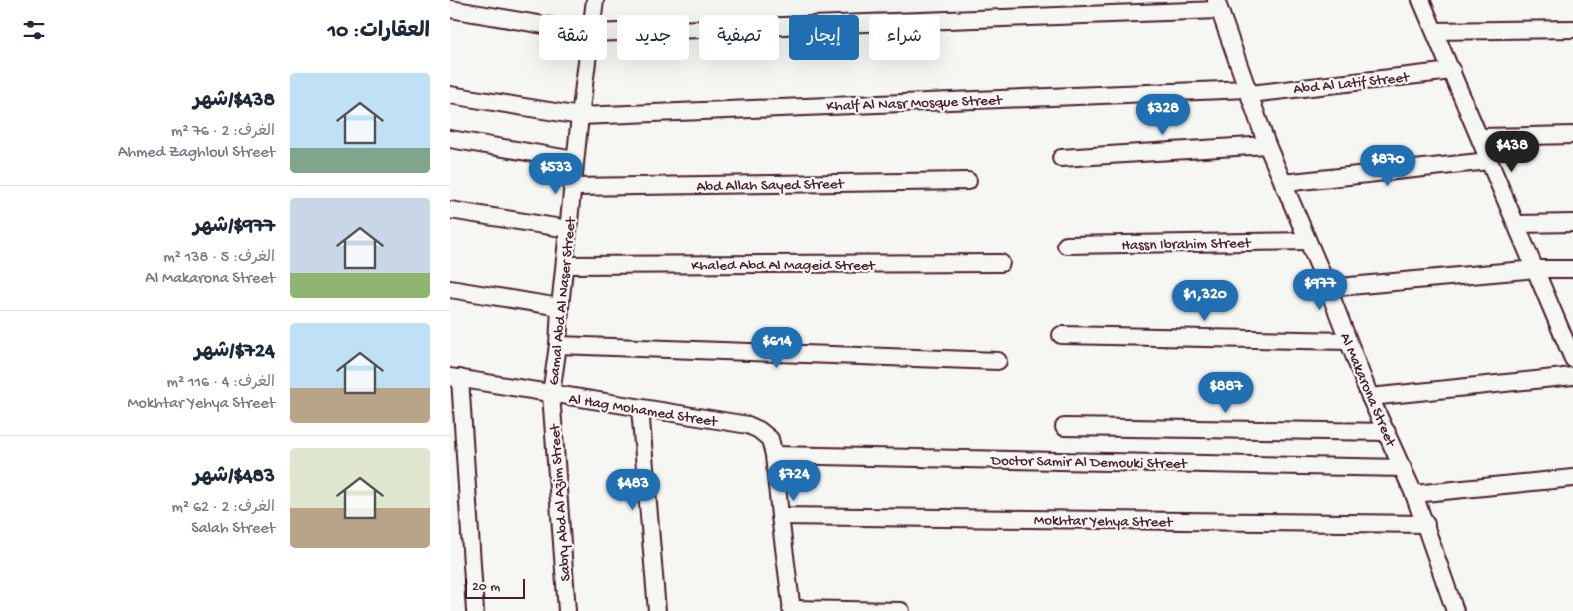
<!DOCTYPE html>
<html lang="ar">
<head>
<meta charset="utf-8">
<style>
  body { margin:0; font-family:"Gochi Hand","Playpen Sans Arabic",sans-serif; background:#f2f2f3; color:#1f2937; direction:rtl; height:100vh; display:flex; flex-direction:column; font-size:19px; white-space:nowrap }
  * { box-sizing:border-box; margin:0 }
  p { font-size:16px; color:#747a83 }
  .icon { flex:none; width:28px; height:28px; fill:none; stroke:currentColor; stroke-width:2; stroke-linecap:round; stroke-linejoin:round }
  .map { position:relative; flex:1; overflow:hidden; direction:ltr }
  .side { display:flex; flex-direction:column; background:#fff; width:450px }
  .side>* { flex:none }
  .top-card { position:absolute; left:15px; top:15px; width:475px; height:45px; direction:rtl; display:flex; gap:10px }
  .scale { position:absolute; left:15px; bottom:12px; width:60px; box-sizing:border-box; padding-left:5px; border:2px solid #4a1f2b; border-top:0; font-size:14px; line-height:18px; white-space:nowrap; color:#4a1f2b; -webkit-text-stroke:4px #f6f6f2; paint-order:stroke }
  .price { position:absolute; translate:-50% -42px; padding:0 11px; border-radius:18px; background:#1f6fb2; color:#fff; font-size:16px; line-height:32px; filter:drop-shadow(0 1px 2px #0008) }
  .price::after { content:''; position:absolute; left:50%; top:30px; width:15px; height:11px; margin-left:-8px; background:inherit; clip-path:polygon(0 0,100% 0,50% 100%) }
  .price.selected { background:#222; color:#fff }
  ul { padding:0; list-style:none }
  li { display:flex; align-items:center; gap:15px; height:125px; padding:0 20px }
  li+li { border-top:1px solid #e0e1e3 }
  li span { display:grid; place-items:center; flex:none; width:140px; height:100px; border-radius:5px; color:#555 }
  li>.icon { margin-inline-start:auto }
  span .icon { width:60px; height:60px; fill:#fffc; stroke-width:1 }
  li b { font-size:21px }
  h2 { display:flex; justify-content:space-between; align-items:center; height:60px; padding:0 20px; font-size:21px }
  .tag { padding:0 18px; border-radius:5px; background:#fff; box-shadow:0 5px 20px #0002; font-size:18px; line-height:45px }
  .tag.selected { background:#1f6fb2; color:#fff }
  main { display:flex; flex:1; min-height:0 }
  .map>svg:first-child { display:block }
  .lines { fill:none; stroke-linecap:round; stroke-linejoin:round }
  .street-casing { stroke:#4a1f2b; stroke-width:20 }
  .street { stroke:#f6f6f2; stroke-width:16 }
  .labels { text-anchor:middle; stroke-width:4.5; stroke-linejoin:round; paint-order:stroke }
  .street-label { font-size:15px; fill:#4a1f2b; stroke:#f6f6f2 }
</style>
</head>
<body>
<main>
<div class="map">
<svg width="1123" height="611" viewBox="0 0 1123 611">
  <rect width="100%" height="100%" fill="#f6f6f2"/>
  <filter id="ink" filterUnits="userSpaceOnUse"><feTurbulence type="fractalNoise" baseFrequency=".02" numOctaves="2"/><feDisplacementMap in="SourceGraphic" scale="10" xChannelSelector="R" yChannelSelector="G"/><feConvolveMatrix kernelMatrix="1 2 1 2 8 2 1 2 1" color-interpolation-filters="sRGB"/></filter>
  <g filter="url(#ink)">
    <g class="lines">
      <g class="street-casing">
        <g id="street">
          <path d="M766,0l51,145 61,143 42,109 44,97 41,117"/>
          <path d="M971,0l152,359"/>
          <path d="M0,9l141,24 628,-23"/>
          <path d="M985,31l138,-2"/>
          <path d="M800,94l202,-23"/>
          <path d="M0,95l130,21 668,-27"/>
          <path d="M1030,137l93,-2"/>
          <path d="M0,139l125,21"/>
          <path d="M611,158l206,-13"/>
          <path d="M833,183l206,-22"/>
          <path d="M123,187l395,-6"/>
          <path d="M0,210l118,19"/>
          <path d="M1067,224l56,-1"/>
          <path d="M616,245l241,-4"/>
          <path d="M115,265l436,-2"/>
          <path d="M878,288l208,-19h37"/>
          <path d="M0,289l110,18"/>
          <path d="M611,335l287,6"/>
          <path d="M108,345l440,16"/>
          <path d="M0,377l298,48 11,5 11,9 4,16 6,61 12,95"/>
          <path d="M10,378l15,233"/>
          <path d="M920,397l203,-21"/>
          <path d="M190,408l17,203"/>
          <path d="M614,427l323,5"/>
          <path d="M324,455l629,13"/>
          <path d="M964,494l159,-16"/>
          <path d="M330,516l646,8"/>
          <path d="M341,609l110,2"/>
          <path d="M117,611l-16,-217 7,-49 2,-38 20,-191 15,-116"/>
        </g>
      </g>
      <use href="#street" class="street"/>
    </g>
  </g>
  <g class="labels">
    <g class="street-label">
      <text transform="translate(901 82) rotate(-6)" y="5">Abd Al Latif Street</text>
      <text transform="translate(464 102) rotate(-2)" y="5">Khalf Al Nasr Mosque Street</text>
      <text transform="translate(320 184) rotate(-1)" y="5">Abd Allah Sayed Street</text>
      <text transform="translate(736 243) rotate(-1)" y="5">Hassn Ibrahim Street</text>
      <text x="333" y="269">Khaled Abd Al Mageid Street</text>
      <text transform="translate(111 301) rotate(-84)" y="5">Gamal Abd Al Naser Street</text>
      <text transform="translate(919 389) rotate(67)" y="5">Al Makarona Street</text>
      <text transform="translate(193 409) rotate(9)" y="5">Al Hag Mohamed Street</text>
      <text transform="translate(639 461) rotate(1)" y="5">Doctor Samir Al Demouki Street</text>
      <text transform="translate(109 503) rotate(-94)" y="5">Sabry Abd Al Azim Street</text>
      <text transform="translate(653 520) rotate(1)" y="5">Mokhtar Yehya Street</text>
    </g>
  </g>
</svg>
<div class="scale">20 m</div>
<b class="price" style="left:713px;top:136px">$328</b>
<b class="price selected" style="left:1062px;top:173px">$438</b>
<b class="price" style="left:938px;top:187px">$870</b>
<b class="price" style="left:106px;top:195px">$533</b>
<b class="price" style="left:870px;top:311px">$977</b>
<b class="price" style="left:755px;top:322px">$1,320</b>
<b class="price" style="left:327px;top:369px">$614</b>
<b class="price" style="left:776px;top:414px">$887</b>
<b class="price" style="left:344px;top:502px">$724</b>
<b class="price" style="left:183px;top:511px">$483</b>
<div class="top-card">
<a class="tag">شراء</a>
<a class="tag selected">إيجار</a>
<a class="tag">تصفية</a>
<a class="tag">جديد</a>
<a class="tag">شقة</a>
</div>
</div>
<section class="side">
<h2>العقارات: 10<svg class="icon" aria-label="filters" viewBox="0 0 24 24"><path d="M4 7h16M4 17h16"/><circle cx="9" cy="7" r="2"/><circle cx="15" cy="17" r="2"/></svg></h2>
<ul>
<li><span style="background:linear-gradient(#bfe0f5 75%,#7fa58c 0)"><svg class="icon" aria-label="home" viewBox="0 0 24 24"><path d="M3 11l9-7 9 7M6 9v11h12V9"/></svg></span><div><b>$438/شهر</b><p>الغرف: 2 · 76 m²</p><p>Ahmed Zaghloul Street</p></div></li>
<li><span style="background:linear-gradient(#c9d6e8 75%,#8fb573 0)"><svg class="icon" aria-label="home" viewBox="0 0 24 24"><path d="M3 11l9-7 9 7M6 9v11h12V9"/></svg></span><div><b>$977/شهر</b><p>الغرف: 5 · 138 m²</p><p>Al Makarona Street</p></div></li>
<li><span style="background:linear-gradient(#bfe0f5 65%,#b9a48a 0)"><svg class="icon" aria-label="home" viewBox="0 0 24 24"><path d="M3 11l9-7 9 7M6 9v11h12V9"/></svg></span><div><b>$724/شهر</b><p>الغرف: 4 · 116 m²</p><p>Mokhtar Yehya Street</p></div></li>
<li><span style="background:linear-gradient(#dfe7d0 60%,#b9a48a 0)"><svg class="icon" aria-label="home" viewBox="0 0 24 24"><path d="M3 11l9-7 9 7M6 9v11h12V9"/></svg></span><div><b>$483/شهر</b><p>الغرف: 2 · 62 m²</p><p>Salah Street</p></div></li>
</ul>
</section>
</main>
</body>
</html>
